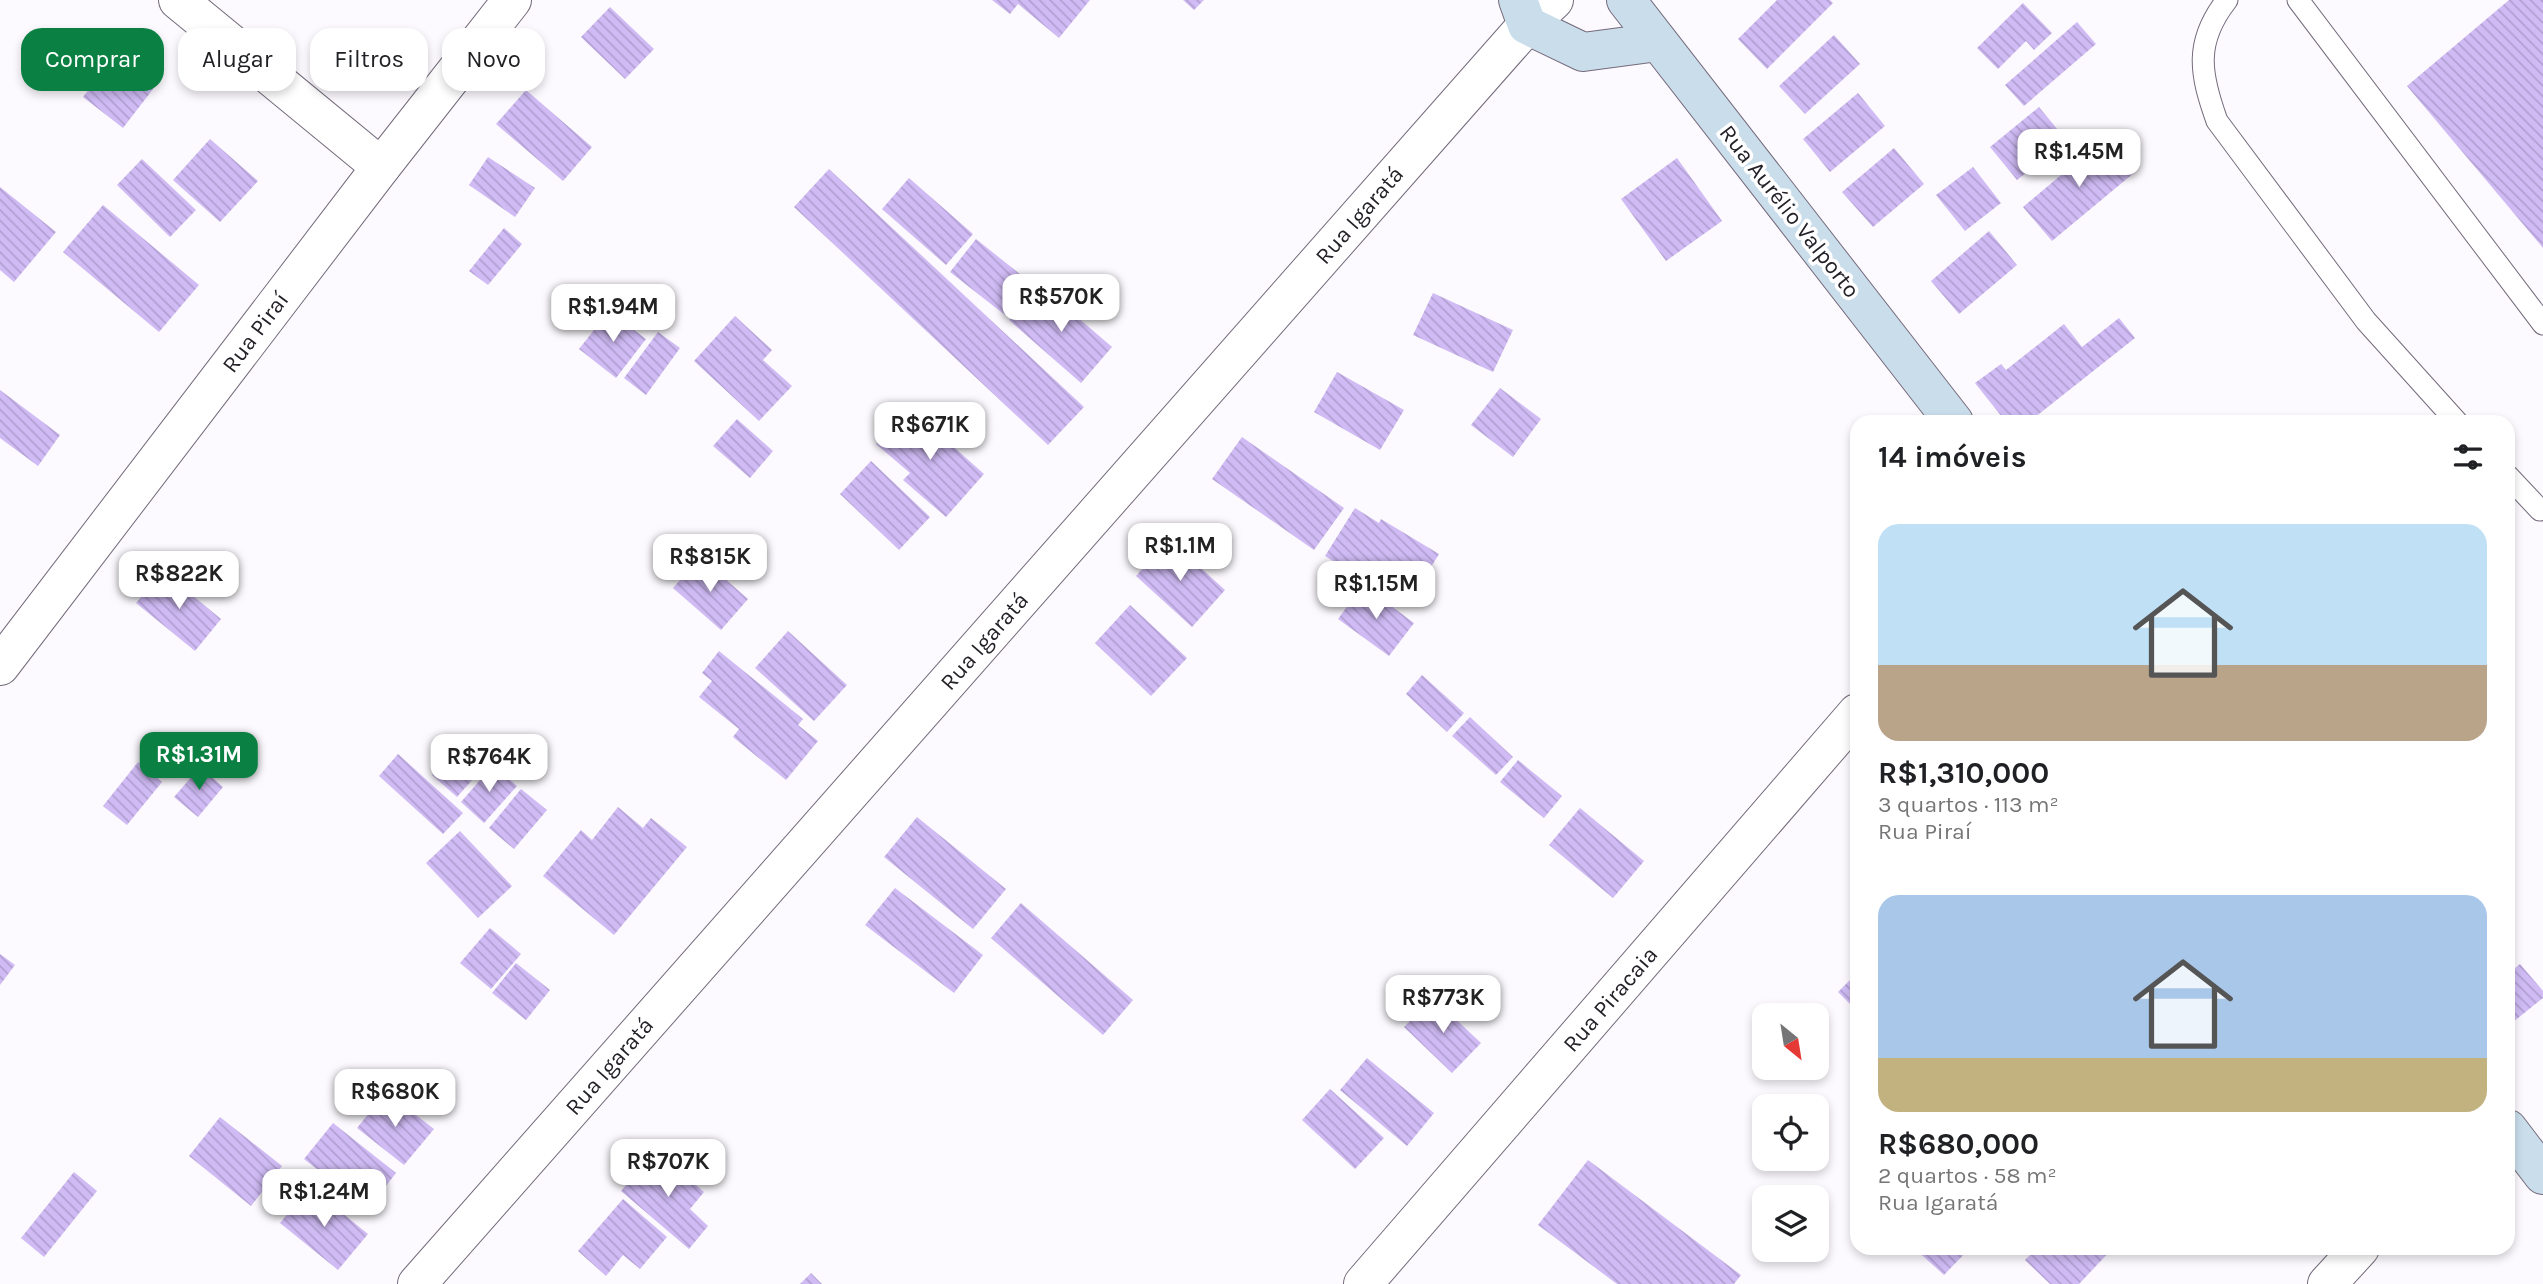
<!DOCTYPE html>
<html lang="pt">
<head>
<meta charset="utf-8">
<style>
  body { margin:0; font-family:Karla,sans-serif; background:#f6f6f6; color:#202124; height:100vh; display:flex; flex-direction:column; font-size:26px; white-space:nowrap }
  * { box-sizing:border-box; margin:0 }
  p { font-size:23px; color:#757577 }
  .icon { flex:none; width:38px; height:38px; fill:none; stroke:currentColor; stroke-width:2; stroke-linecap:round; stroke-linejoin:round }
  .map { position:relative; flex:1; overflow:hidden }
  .sheet { position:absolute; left:1850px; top:415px; width:665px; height:840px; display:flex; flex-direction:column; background:#fff; border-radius:21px; box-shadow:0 4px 10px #0003 }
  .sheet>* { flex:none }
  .top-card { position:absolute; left:21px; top:28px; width:665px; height:63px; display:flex; gap:14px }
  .needle { width:46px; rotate:150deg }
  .fabs { position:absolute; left:1752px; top:1003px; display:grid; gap:14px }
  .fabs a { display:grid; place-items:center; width:77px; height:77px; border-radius:14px; background:#fff; box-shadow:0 4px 10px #0003; font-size:35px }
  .price { position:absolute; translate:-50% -60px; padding:0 16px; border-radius:14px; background:#fff; color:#222; font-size:23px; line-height:46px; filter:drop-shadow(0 2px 4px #0008) }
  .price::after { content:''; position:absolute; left:50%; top:42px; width:21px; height:16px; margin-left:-10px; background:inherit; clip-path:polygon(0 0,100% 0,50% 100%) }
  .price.active { background:#0b8043; color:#fff }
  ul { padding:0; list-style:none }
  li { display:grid; align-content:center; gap:14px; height:371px; padding:0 28px }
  li span { display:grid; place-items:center; height:217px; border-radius:21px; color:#555 }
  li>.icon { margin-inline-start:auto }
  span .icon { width:126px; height:126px; fill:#fffc; stroke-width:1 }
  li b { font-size:30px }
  h2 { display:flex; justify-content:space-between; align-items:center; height:84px; padding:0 28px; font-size:30px }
  .chip { padding:0 24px; border-radius:21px; background:#fff; box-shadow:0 4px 10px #0003; font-size:24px; line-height:63px }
  .chip.active { background:#0b8043; color:#fff }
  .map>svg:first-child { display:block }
  .building { fill:url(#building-back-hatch) }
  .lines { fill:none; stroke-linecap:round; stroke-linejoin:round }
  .service-casing { stroke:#746a7c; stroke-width:23 }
  .minor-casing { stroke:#746a7c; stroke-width:40 }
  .secondary-casing { stroke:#746a7c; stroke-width:40 }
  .service { stroke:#fff; stroke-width:21 }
  .minor { stroke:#fff; stroke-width:38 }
  .secondary { stroke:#caddeb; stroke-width:38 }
  .labels { text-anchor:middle; stroke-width:7; stroke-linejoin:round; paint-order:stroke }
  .street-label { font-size:23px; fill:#252128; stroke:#fff }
</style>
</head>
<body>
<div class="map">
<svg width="2543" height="1284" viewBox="0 0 2543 1284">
  <defs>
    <pattern id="building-back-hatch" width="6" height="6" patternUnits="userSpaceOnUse" patternTransform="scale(1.75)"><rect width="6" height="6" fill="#d0bbf5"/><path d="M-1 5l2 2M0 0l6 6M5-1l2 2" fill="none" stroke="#b2a0d2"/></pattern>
  </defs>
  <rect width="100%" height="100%" fill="#fcfafe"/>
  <g class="building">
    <path d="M992,0h98l-31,38 -41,-34 -8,10z"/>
    <path d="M1183,0h21l-10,10z"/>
    <path d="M1777,0h53l3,3 -66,66 -29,-30z"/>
    <path d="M2509,0h34v248l-136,-162z"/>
    <path d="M2023,3l29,30 -18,17 -8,-9 -28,28 -21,-21z"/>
    <path d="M610,7l44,42 -29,30 -44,-42z"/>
    <path d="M2077,22l19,22 -72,62 -19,-21z"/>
    <path d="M1834,35l26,29 -55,50 -26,-28z"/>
    <path d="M120,50l40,30 -37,48 -40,-31z"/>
    <path d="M526,90l66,57 -29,34 -67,-57z"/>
    <path d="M1858,93l27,33 -55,46 -27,-33z"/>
    <path d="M2039,107l28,34 -50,39 -27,-33z"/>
    <path d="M2105,138l30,34 -83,69 -29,-34z"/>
    <path d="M210,139l48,42 -38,41 -47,-42z"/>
    <path d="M1894,148l30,36 -51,43 -31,-35z"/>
    <path d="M488,157l47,31 -20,29 -46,-32z"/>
    <path d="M1677,158l45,63 -56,40 -45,-62z"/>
    <path d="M142,159l54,51 -26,27 -53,-52z"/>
    <path d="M1973,167l28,36 -36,28 -29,-36z"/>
    <path d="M829,169l255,238 -36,38 -254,-238z"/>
    <path d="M909,178l64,56 -27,31 -64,-56z"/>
    <path d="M0,187l56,45 -42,50 -14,-12z"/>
    <path d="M103,205l96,80 -40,47 -96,-80z"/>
    <path d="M504,228l18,16 -34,41 -19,-14z"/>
    <path d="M1989,231l28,34 -58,49 -28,-33z"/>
    <path d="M976,239l55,44 -26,32 -55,-43z"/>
    <path d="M1040,285l72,62 -31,36 -72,-63z"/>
    <path d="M1433,293l80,37 -20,42 -80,-37z"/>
    <path d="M609,311l37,28 -30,39 -37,-29z"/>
    <path d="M735,316l37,34 -9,10 29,26 -33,35 -65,-60z"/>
    <path d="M2119,318l16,20 -106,84h-23l-31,-39 26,-19 5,6 58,-46 18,23z"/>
    <path d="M658,332l22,16 -34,47 -22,-17z"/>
    <path d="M1337,372l67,38 -24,40 -66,-38z"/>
    <path d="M1500,388l41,31 -28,38 -42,-32z"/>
    <path d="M0,390l60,45 -22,31 -38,-28z"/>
    <path d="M909,407l75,67 -38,43 -43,-37 7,-7 -34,-29z"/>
    <path d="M737,419l36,32 -23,27 -37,-32z"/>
    <path d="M1242,437l102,71 -30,42 -102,-71z"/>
    <path d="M871,461l59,56 -31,33 -59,-56z"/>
    <path d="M1355,508l24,15 2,-4 58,35 -32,52 -82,-50z"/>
    <path d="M1169,539l56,51 -33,37 -56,-51z"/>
    <path d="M700,557l48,42 -27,31 -48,-42z"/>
    <path d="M163,571l58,48 -26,32 -59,-48z"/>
    <path d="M1363,585l51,38 -25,33 -51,-37z"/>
    <path d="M1130,605l57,53 -36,38 -56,-53z"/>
    <path d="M788,631l59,54 -33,36 -59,-53z"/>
    <path d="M719,651l84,68 -5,6 20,16 -32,39 -53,-43 6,-8 -40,-32 13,-16 -10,-8z"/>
    <path d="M1422,675l42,38 -17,19 -41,-38z"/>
    <path d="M1470,717l43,40 -17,18 -44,-39z"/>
    <path d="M465,738l25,22 -33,37 -25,-22z"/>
    <path d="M398,754l65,59 -20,21 -64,-58z"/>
    <path d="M1518,760l44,36 -18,22 -44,-36z"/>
    <path d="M138,762l24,20 -35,43 -24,-19z"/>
    <path d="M493,765l24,21 -33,37 -23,-21z"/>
    <path d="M200,767l23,20 -25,30 -24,-20z"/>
    <path d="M521,789l26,21 -33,39 -25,-21z"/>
    <path d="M618,807l25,21 8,-10 36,29 -73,88 -71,-59 38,-46 11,10z"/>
    <path d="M1580,808l64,53 -31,37 -64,-53z"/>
    <path d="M917,817l89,72 -33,40 -89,-72z"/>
    <path d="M460,831l52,55 -34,32 -52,-55z"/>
    <path d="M895,888l88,67 -29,38 -89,-68z"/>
    <path d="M1021,903l112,97 -30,35 -112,-97z"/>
    <path d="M490,928l31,26 -30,35 -31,-26z"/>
    <path d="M0,954l15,11 -15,20z"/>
    <path d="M516,963l34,27 -24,30 -34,-27z"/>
    <path d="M2520,964l23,27v7l-35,28v-52z"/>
    <path d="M1857,973v38l-19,-19z"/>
    <path d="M1433,998l48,45 -29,30 -48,-46z"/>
    <path d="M1367,1058l67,55 -27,33 -67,-56z"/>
    <path d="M1330,1089l54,49 -29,31 -53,-49z"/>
    <path d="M386,1092l48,37 -30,36 -47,-37z"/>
    <path d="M220,1117l62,49 -31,40 -62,-50z"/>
    <path d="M333,1123l63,50 -28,36 -64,-50z"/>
    <path d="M656,1151l48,41 -14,17 18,17 -19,23 -68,-58z"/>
    <path d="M1588,1160l153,115 -7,9h-117l-79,-59z"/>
    <path d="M74,1172l23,19 -53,66 -23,-19z"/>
    <path d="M310,1187l58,47 -30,36 -58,-47z"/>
    <path d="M623,1199l44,38 -27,32 -17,-14 -17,21 -28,-25z"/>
    <path d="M1914,1248h56l-26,27z"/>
    <path d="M2037,1248h76l-34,36h-29l-25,-24z"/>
    <path d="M811,1273l11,11h-22z"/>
  </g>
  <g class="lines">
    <g class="service-casing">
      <g id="service">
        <path d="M2227,0c-33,42 -27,74 -10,121l149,200 91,101"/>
        <path d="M2298,0l245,324"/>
        <path d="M2508,476l32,34"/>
      </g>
    </g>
    <g class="minor-casing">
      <g id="minor">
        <path d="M178,0l203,167"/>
        <path d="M0,666l381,-499 131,-167"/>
        <path d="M417,1284l1110,-1259 27,-25"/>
        <path d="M1363,1284l494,-571"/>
        <path d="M2327,1284l33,-36"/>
      </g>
    </g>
    <g class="secondary-casing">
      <g id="secondary">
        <path d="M1518,0l9,25 56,27 75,-10"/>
        <path d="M1626,0l328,422"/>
        <path d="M2508,1129l35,46"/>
      </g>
    </g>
    <use href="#service" class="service"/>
    <use href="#minor" class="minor"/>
    <use href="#secondary" class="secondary"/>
  </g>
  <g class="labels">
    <g class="street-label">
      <text transform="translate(1790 211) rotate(52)" y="8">Rua Aurélio Valporto</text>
      <text transform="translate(1359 215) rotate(-49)" y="8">Rua Igaratá</text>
      <text transform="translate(255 332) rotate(-53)" y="8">Rua Piraí</text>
      <text transform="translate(984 641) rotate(-49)" y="8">Rua Igaratá</text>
      <text transform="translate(1610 999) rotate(-49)" y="8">Rua Piracaia</text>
      <text transform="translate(609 1066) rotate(-49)" y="8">Rua Igaratá</text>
    </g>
  </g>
</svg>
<div class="fabs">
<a><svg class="needle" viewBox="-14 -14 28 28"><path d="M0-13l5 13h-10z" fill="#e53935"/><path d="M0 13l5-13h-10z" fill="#757577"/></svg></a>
<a><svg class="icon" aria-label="locate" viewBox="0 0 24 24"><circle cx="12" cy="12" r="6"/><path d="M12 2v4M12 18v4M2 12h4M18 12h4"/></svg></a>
<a><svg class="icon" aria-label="layers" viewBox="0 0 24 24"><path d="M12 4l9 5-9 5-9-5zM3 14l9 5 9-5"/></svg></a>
</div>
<b class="price" style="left:2079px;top:189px">R$1.45M</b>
<b class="price" style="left:1061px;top:334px">R$570K</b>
<b class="price" style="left:613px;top:344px">R$1.94M</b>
<b class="price" style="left:930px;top:462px">R$671K</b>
<b class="price" style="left:1180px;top:583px">R$1.1M</b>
<b class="price" style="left:710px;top:594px">R$815K</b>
<b class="price" style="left:179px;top:611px">R$822K</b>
<b class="price" style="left:1376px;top:621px">R$1.15M</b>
<b class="price active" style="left:199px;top:792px">R$1.31M</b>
<b class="price" style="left:489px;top:794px">R$764K</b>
<b class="price" style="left:1443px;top:1035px">R$773K</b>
<b class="price" style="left:395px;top:1129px">R$680K</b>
<b class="price" style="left:668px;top:1199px">R$707K</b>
<b class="price" style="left:324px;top:1229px">R$1.24M</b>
<div class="top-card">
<a class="chip active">Comprar</a>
<a class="chip">Alugar</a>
<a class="chip">Filtros</a>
<a class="chip">Novo</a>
</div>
<section class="sheet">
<h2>14 imóveis<svg class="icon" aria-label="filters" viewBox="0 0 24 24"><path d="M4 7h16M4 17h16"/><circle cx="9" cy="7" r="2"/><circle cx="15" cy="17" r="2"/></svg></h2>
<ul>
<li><span style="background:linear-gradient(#bfe0f5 65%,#b9a48a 0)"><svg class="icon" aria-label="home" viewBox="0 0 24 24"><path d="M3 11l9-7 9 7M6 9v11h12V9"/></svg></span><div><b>R$1,310,000</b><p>3 quartos · 113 m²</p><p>Rua Piraí</p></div></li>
<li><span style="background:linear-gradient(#a9c7e8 75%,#c2b280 0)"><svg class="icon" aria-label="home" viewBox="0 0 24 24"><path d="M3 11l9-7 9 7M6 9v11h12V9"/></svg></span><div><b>R$680,000</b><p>2 quartos · 58 m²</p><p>Rua Igaratá</p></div></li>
</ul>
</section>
</div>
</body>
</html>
